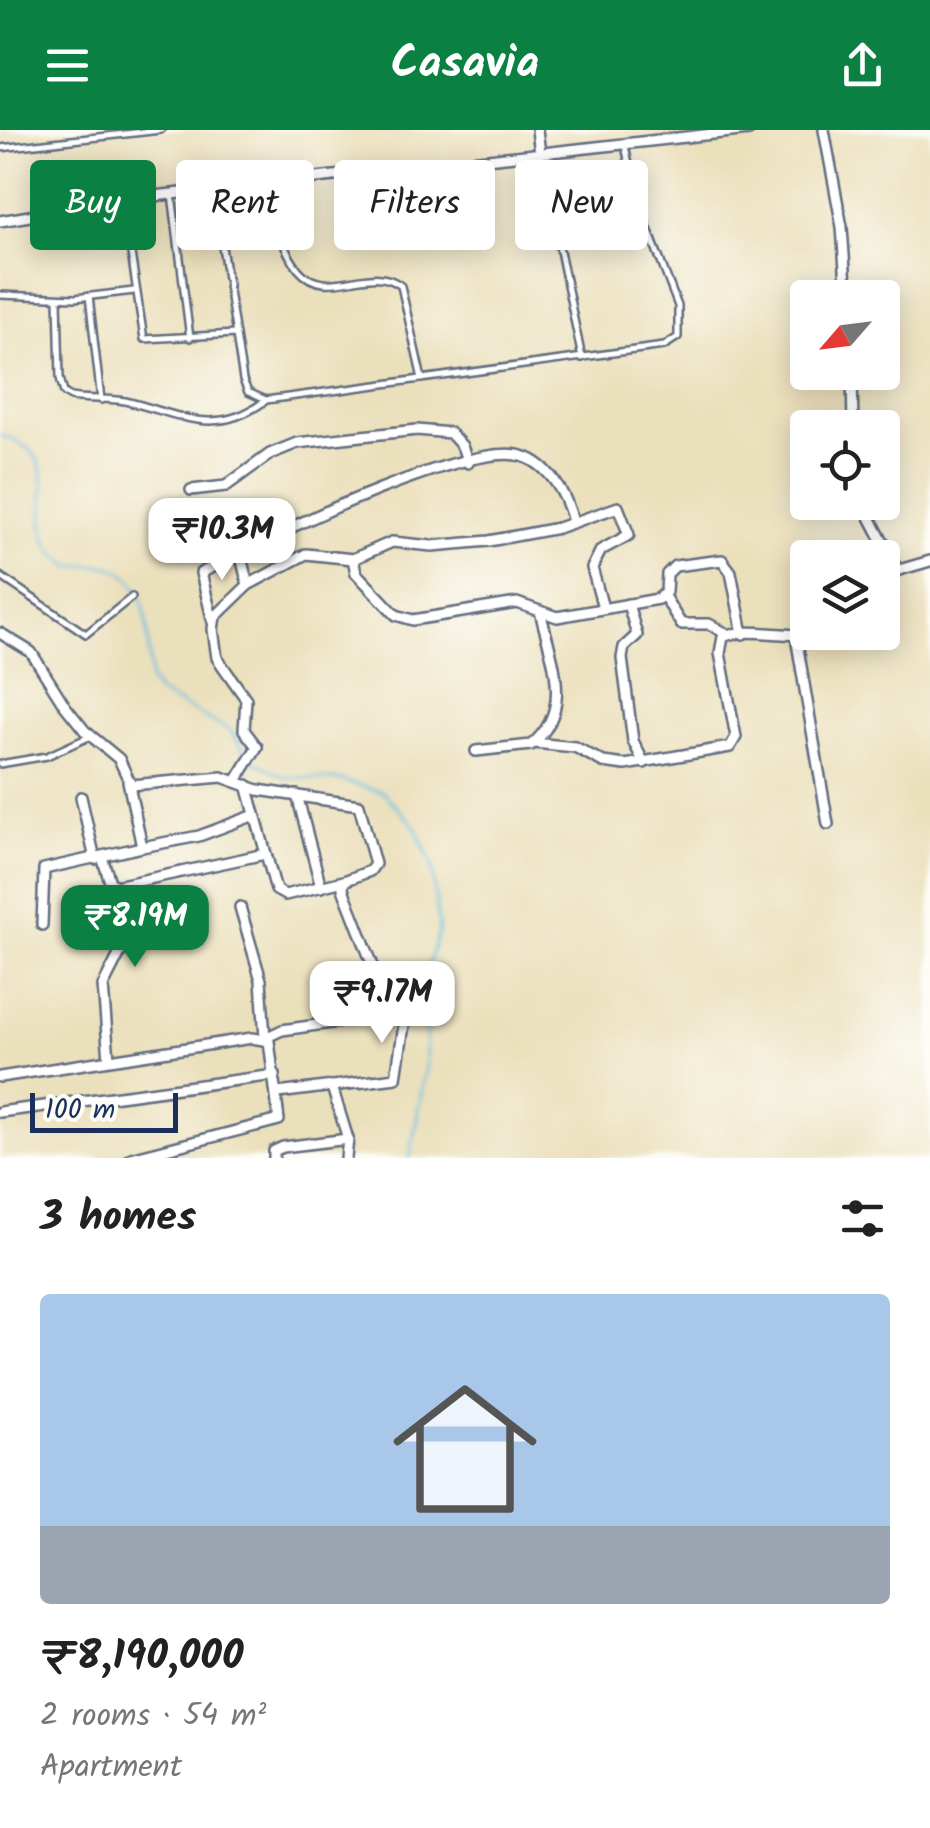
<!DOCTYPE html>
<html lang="en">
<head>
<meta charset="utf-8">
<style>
  body { margin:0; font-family:Kalam,sans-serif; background:#f2f2f2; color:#222; height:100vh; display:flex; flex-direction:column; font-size:38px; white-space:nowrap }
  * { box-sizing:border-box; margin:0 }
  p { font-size:32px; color:#767676 }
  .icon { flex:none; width:55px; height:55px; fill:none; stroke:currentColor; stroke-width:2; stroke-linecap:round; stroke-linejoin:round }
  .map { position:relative; height:1028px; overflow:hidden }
  .details { display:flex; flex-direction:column; background:#fff; flex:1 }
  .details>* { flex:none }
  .banner { position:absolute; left:30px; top:30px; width:870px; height:90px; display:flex; gap:20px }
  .needle { width:65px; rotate:242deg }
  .fabs { position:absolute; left:790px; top:150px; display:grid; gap:20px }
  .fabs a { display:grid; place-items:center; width:110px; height:110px; border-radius:10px; background:#fff; box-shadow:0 5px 25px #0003; font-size:50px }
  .scale { position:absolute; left:30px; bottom:25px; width:148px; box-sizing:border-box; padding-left:10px; border:5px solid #1b2f5e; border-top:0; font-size:28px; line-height:35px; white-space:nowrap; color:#1b2f5e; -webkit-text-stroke:8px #fdfcf7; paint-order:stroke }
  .price { position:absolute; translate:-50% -85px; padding:0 22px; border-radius:20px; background:#fff; color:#222; font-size:32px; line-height:65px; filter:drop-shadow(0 2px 5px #0008) }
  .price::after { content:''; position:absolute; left:50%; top:60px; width:30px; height:22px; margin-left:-15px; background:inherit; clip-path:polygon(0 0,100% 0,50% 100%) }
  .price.selected { background:#0b8043; color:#fff }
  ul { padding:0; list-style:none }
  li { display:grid; align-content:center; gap:20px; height:530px; padding:0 40px }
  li+li { border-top:2px solid #e0e0e0 }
  li span { display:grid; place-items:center; height:310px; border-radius:10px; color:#555 }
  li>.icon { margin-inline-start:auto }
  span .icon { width:180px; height:180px; fill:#fffc; stroke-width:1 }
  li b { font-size:42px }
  h2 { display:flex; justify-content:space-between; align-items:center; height:120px; padding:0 40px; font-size:42px }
  .tag { padding:0 35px; border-radius:10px; background:#fff; box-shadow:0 5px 25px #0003; font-size:35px; line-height:90px }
  .tag.selected { background:#0b8043; color:#fff }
  header { display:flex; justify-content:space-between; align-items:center; height:130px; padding:0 40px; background:#0b8043; color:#fff; font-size:45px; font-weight:600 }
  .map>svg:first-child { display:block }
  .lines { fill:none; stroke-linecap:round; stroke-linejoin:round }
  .stream { stroke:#63bde0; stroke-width:2.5 }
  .lane-casing { stroke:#646d7f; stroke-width:10 }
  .street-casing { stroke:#646d7f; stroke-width:14 }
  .lane { stroke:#fff; stroke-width:5 }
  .street { stroke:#fff; stroke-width:9 }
</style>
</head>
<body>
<header><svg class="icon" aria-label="menu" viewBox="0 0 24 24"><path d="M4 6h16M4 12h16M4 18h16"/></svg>Casavia<svg class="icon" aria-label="share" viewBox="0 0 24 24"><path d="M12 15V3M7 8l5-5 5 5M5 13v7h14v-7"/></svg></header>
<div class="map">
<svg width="930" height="1028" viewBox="0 0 930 1028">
  <rect width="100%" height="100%" fill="#fdfcf7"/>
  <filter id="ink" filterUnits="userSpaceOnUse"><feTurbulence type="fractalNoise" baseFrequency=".01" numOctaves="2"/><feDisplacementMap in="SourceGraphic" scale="20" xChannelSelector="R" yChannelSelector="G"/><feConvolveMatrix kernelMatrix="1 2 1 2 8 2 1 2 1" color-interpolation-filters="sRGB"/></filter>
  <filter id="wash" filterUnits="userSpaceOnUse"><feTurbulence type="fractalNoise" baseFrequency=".0048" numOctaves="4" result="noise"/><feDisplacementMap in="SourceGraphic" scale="40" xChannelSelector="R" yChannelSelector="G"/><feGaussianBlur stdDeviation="2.25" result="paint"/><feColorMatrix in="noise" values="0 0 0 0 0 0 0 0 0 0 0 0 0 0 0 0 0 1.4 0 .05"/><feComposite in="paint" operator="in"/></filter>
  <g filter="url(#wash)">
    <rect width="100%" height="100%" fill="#ebe0bc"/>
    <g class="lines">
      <g class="stream">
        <path d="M0,305c70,22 28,65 49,111 4,8 15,15 22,21 85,-15 74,55 80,115l6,10 74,39 15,23"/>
        <path d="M252,630l32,17 56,3 43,12 32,34 17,40 7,65 -13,41v94l-16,92"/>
      </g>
    </g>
  </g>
  <g filter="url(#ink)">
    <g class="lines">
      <g class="lane-casing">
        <g id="lane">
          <path d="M0,18l161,-18"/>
          <path d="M540,23l42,205"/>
          <path d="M261,54c11,27 19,63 38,86 28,33 73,-9 102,16l21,93"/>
          <path d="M213,59l30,191 5,12 18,8 398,-54 14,-9v-31l-41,-106 -12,-54"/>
          <path d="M172,64l18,144"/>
          <path d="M123,70l21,139 92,-5"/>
          <path d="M0,165l75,3 59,-7"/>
          <path d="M89,166l12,104"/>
          <path d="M58,168l2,80 4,15 7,4c17,3 37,1 54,4 53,12 89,38 140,0"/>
          <path d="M0,446l86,58 46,-37"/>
          <path d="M0,634l47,-8 44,-20"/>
        </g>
      </g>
      <g class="street-casing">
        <g id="street">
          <path d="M537,0l3,23"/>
          <path d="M824,0l18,97 5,71"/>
          <path d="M0,91l136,-23 613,-68"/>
          <path d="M852,242l1,56"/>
          <path d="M191,360l35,-4 44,-32 27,-11 120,-13 33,3 12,13 6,17"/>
          <path d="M862,372l35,67"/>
          <path d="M353,429l3,14 40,42 17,5 104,-17 40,14 101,-18 8,-7 1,-18 8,-8 47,-6 9,12 12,62"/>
          <path d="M882,445l48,-14"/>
          <path d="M248,455l58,-31 47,5 39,-17 40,4 57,-5 69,-13 60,-21 11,28 -28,15 -9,18 11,40"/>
          <path d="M664,466l17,28h28l18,10"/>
          <path d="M628,474l9,31 -13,12 -2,11 11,83 11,22"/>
          <path d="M213,492l-12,-49 41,-21"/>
          <path d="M0,503l31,19 34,54 20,25 34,28 12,26 91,-8 36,13 101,15 16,59 -5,7 -26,10 -1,8 34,87"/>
          <path d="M796,507l32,187"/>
          <path d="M534,613l41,4 28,15 22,3 105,-18 6,-10 -16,-84 3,-16c23,-12 72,4 103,-5"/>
          <path d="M476,621l55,-6c43,-35 21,-84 10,-130"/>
          <path d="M236,651l21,-34 -13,-17 2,-31 -29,-41 -4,-29 2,-12 33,-32 -6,-24 3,-10c50,-28 219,-105 272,-96 31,5 50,41 56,67"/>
          <path d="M247,655l29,105 9,5 59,-14"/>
          <path d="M297,665l24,92"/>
          <path d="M81,667l14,62"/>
          <path d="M142,717l57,-11 56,-21"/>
          <path d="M102,727l8,25 6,4 149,-32"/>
          <path d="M240,777l21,73 4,58 17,-8 113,-16 9,11 -8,53 -118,15"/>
          <path d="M42,795l2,-56 98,-22 -14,-66"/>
          <path d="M109,929l-6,-73 24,-47 -6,-54"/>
          <path d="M0,947l252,-39 17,3 10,79 -148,38"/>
          <path d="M332,957l16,52 -2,19"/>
          <path d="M0,982l275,-37"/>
          <path d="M274,1028v-7l9,-4 65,-8"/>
        </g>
      </g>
      <use href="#lane" class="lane"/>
      <use href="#street" class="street"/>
    </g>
  </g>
</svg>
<div class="fabs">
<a><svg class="needle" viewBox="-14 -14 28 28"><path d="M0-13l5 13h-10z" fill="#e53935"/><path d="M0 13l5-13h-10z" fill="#767676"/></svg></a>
<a><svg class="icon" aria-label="locate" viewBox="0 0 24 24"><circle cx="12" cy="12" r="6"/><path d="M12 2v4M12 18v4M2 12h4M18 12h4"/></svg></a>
<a><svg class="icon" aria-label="layers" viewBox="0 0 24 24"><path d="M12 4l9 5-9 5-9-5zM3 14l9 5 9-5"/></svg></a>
</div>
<div class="scale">100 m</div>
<b class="price" style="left:222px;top:453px">₹10.3M</b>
<b class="price selected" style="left:135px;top:840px">₹8.19M</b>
<b class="price" style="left:382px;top:916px">₹9.17M</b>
<div class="banner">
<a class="tag selected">Buy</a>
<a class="tag">Rent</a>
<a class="tag">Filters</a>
<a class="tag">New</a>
</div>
</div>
<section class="details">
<h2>3 homes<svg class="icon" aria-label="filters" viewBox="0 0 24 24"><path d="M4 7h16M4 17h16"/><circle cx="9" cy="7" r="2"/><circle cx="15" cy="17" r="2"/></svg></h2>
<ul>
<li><span style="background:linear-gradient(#a9c7e8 75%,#9aa5b1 0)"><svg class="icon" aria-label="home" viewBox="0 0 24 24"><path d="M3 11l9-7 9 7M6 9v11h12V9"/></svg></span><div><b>₹8,190,000</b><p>2 rooms · 54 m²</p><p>Apartment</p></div></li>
</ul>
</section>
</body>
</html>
